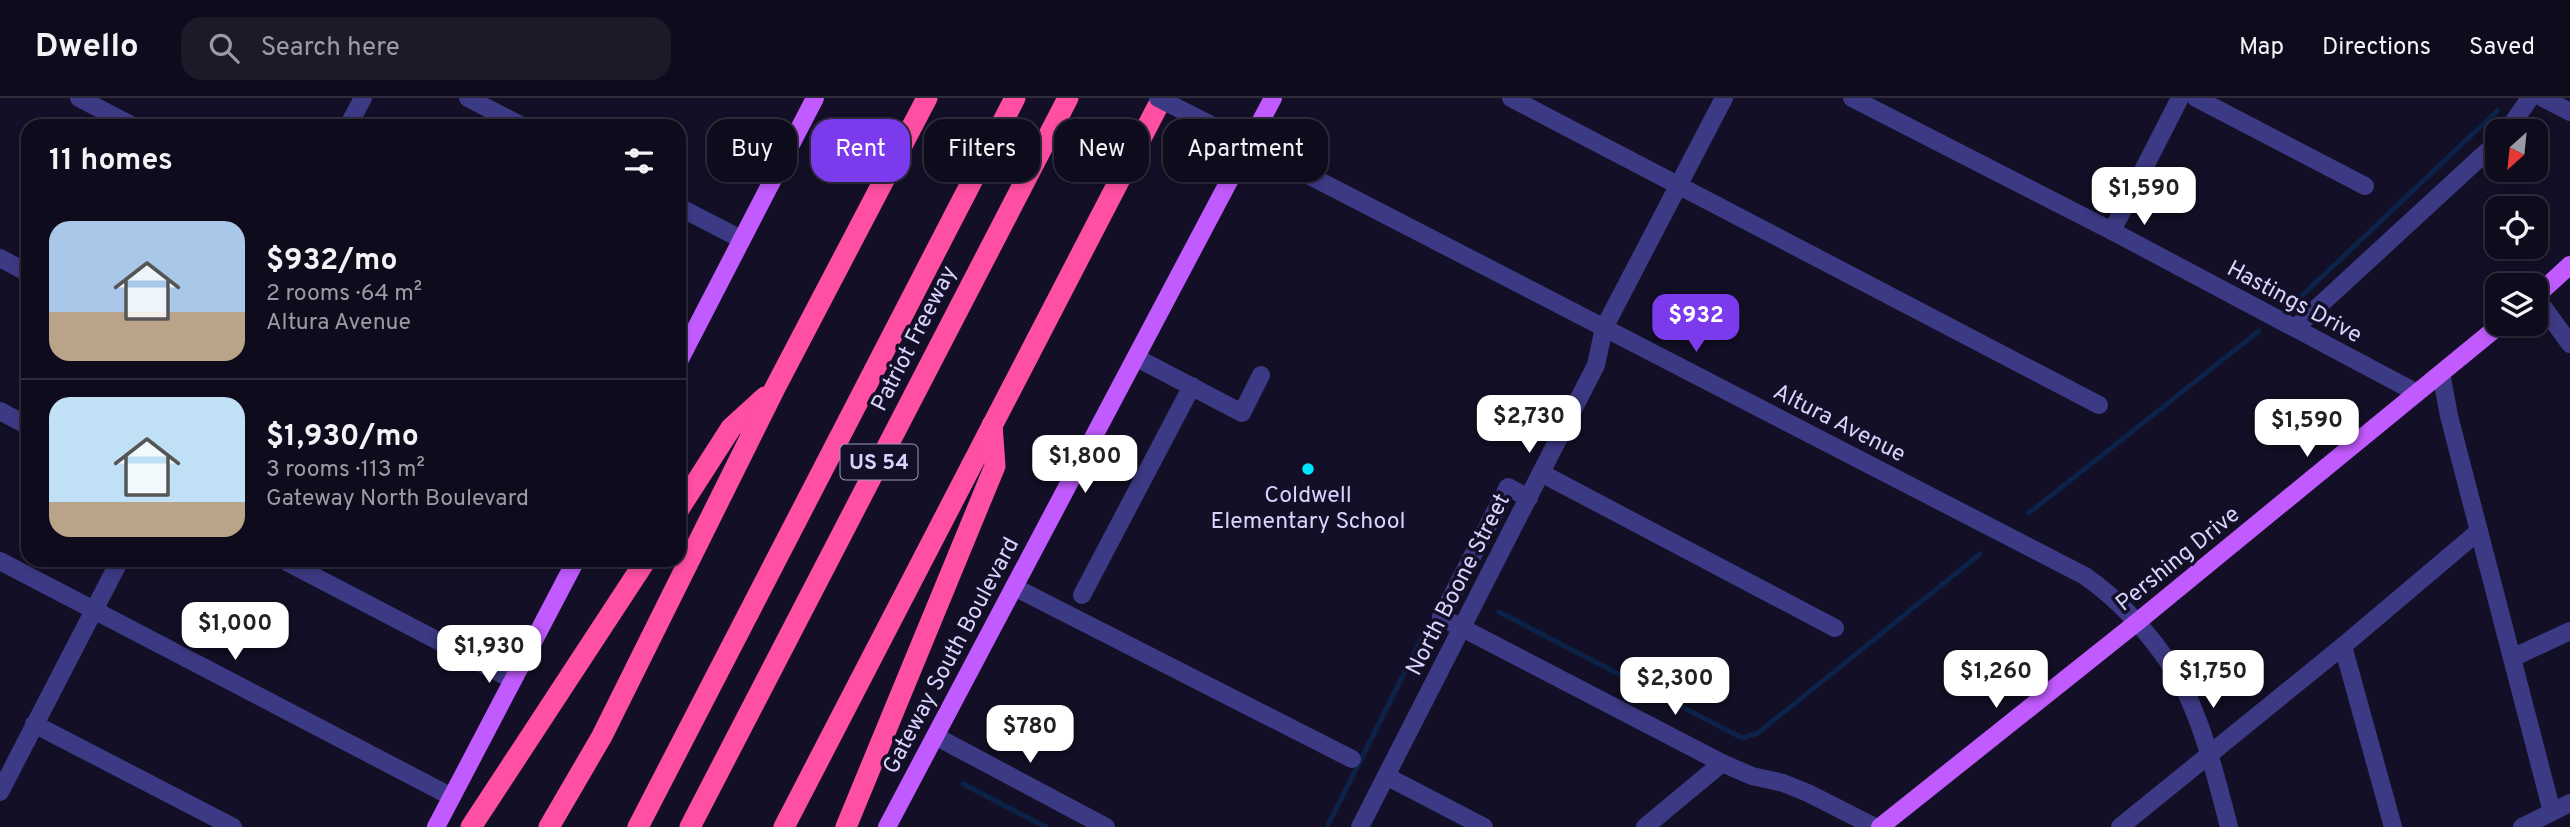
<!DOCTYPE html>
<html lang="en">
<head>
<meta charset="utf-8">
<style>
  body { margin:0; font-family:Overpass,sans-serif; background:#1c1929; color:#f1f3f6; height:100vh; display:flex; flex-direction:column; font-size:26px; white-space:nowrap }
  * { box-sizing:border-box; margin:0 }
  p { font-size:23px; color:#9b9ba3 }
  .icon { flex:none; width:38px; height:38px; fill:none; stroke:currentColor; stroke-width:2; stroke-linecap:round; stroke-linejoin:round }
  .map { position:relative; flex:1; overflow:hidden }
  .sheet { position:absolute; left:21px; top:21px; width:665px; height:448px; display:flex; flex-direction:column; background:#0e0b1c; border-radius:21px; box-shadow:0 4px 10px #0003,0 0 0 2px #2e2b3b }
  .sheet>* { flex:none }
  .guide { position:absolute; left:707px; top:21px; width:665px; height:63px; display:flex; gap:14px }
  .needle { width:46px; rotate:207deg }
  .buttons { position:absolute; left:2485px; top:21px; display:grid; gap:14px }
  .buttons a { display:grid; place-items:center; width:63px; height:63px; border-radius:14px; background:#0e0b1c; box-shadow:0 4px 10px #0003,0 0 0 2px #2e2b3b; font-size:35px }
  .price { position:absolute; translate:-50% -60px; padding:0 16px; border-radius:14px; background:#fff; color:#222; font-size:23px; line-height:46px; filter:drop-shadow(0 2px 4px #0008) }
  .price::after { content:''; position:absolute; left:50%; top:42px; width:21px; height:16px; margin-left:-10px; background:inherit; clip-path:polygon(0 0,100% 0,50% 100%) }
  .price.on { background:#7c3aed; color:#fff }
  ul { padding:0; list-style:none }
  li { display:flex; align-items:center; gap:21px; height:175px; padding:0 28px }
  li+li { border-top:2px solid #2e2b3b }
  li span { display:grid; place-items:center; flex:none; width:196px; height:140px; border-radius:21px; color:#555 }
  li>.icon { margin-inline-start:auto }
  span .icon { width:84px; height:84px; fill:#fffc; stroke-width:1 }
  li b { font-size:30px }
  h2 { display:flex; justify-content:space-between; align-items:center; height:84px; padding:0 28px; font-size:30px }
  .chip { padding:0 24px; border-radius:21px; background:#0e0b1c; box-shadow:0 4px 10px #0003,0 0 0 2px #2e2b3b; font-size:24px; line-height:63px }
  .chip.on { background:#7c3aed; color:#fff }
  header { display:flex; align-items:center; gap:42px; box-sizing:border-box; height:98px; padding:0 35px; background:#0e0b1c; border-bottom:2px solid #2e2b3b }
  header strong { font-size:33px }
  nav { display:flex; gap:38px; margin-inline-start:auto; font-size:24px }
  .search { width:490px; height:63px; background:#1c1929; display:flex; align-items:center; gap:18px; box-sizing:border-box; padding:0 24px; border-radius:21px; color:#9b9ba3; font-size:26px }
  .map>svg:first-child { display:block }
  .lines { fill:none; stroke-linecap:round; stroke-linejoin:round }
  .stream { stroke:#0c2248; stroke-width:5 }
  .minor { stroke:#3d3a85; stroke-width:18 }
  .major { stroke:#c25bff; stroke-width:18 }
  .highway { stroke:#ff4fa3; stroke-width:21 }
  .minor-bridge { stroke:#3d3a85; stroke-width:18 }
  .poi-dot { fill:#00e5ff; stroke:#130f26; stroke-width:2.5 }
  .labels { text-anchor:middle; stroke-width:7; stroke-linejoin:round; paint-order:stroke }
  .shield { fill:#130f26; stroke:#9e99be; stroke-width:2 }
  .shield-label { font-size:21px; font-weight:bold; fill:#d9d4ff }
  .street-label { font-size:23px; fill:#d9d4ff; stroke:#130f26 }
  .poi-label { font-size:23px; fill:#d9d4ff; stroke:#130f26 }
</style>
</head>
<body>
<header>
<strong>Dwello</strong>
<div class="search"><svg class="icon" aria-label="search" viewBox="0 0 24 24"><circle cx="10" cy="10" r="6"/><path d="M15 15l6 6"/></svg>Search here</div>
<nav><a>Map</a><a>Directions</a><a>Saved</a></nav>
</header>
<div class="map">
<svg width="2570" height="729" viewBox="0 0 2570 729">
  <rect width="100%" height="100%" fill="#130f26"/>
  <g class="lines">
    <g class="stream">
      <path d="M2290,209l207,-196"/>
      <path d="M2029,415l230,-182"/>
      <path d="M1499,514l243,126 16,-5 222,-179"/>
      <path d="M963,686l83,43"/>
      <path d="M1327,729l99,-197"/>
    </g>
    <g class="minor">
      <path d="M79,0l54,28"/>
      <path d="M468,0l54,28"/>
      <path d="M1511,0l588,307"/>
      <path d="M1852,0l260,133 305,162"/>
      <path d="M2196,0l169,88"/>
      <path d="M2543,0l27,14"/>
      <path d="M348,28l15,-28"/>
      <path d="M1221,32l864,446c36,25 68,61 91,98 25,41 41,106 53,153"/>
      <path d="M2507,33l23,-33"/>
      <path d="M679,109l62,32"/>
      <path d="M2112,133l68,-133"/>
      <path d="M0,160l28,15"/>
      <path d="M2536,199l34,47"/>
      <path d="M2295,230l202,-186"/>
      <path d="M1137,260l105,55 19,-38"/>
      <path d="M2441,275l8,43 103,396"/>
      <path d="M0,313l28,15"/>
      <path d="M1541,375l294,155"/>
      <path d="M1529,400l-21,-11 -67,130 281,146 30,13 31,7 25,10 67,34"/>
      <path d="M283,462l230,120"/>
      <path d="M0,463l452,236"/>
      <path d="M1014,489l338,172"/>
      <path d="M1082,497l110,-209"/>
      <path d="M2343,548l50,181"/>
      <path d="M2512,560l58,-27"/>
      <path d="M34,626l199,103"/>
      <path d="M935,638l171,91"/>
      <path d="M1386,678l98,51"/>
      <path d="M0,694l120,-232"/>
      <path d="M1360,729l236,-462 8,-37 120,-230"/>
      <path d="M1645,729l77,-64"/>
      <path d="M2120,729l223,-181 136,-115"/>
      <path d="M2522,729l48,-24"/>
    </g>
    <g class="major">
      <path d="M2536,198l34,-31"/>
      <path d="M679,263l136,-263"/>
      <path d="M436,729l140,-267"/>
      <path d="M887,729l386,-729"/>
      <path d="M1880,729l256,-204 365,-299"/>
    </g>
    <g class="highway">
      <path d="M679,411l52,-81 34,-31"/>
      <path d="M471,729l175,-267"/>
      <path d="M549,729l53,-91 173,-348 152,-290"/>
      <path d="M638,729l377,-729"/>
      <path d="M690,729l378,-729"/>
      <path d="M784,729l378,-729"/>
      <path d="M846,729l149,-361 -3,-41"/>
    </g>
    <path class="minor-bridge" d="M1158,0l63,32"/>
  </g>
  <circle class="poi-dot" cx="1308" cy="371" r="7"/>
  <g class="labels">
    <rect class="shield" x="840.5" y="346.5" width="77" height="35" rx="5"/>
    <g class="shield-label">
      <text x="879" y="371">US 54</text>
    </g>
    <g class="street-label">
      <text transform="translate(2295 203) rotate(28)" y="8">Hastings Drive</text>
      <text transform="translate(913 240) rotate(-63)" y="8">Patriot Freeway</text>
      <text transform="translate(1840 324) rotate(27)" y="8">Altura Avenue</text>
      <text transform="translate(2177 460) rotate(-39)" y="8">Pershing Drive</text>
      <text transform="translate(1457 486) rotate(-63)" y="8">North Boone Street</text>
      <text transform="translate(950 557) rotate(-62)" y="8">Gateway South Boulevard</text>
    </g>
    <g class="poi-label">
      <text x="1308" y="404">Coldwell<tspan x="1308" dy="26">Elementary School</tspan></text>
    </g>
  </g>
</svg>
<div class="buttons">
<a><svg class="needle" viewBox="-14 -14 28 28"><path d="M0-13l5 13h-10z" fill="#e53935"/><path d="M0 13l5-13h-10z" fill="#9b9ba3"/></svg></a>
<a><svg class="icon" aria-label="locate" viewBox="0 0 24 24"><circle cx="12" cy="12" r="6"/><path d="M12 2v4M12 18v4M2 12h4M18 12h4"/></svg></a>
<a><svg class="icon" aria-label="layers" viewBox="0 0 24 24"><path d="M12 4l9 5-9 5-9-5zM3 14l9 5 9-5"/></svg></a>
</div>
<b class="price" style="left:2144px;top:129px">$1,590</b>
<b class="price on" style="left:1696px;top:256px">$932</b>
<b class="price" style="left:1529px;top:357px">$2,730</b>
<b class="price" style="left:2307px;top:361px">$1,590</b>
<b class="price" style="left:1085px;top:397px">$1,800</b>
<b class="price" style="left:235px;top:564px">$1,000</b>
<b class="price" style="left:489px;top:587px">$1,930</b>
<b class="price" style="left:1996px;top:612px">$1,260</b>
<b class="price" style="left:2213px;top:612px">$1,750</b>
<b class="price" style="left:1675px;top:619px">$2,300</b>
<b class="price" style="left:1030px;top:667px">$780</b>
<div class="guide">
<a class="chip">Buy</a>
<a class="chip on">Rent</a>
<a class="chip">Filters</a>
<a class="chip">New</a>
<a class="chip">Apartment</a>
</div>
<section class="sheet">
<h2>11 homes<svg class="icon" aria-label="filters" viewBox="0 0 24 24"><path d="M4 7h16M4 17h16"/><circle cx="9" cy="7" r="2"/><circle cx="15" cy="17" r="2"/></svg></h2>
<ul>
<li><span style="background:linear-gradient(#a9c7e8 65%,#b9a48a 0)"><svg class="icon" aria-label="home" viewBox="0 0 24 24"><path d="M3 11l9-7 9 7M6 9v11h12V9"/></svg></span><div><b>$932/mo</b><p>2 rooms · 64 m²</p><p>Altura Avenue</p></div></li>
<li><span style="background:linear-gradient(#bfe0f5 75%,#b9a48a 0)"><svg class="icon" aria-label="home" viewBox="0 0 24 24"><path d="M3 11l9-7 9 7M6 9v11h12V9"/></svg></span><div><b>$1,930/mo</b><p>3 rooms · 113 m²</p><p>Gateway North Boulevard</p></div></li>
</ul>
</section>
</div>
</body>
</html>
